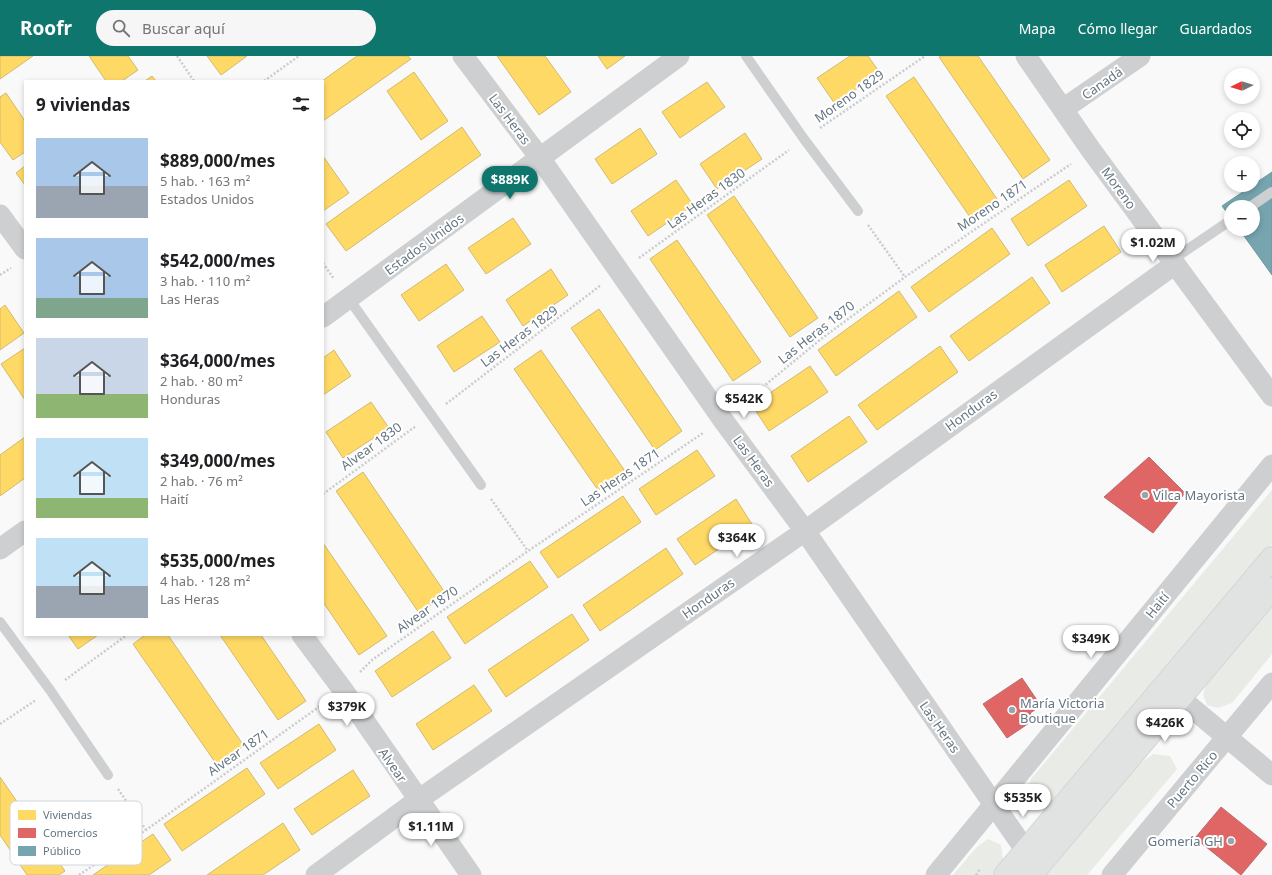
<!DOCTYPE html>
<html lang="es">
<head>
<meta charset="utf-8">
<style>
  body { margin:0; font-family:"Noto Sans",sans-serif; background:#f6f6f6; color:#202124; height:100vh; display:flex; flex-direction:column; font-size:15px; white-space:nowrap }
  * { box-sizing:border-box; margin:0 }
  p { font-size:13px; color:#757577 }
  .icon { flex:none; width:22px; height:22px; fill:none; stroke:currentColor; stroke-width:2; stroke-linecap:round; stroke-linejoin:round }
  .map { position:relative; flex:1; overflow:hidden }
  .panel { position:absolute; left:24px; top:24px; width:300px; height:556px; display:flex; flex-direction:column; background:#fff; border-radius:0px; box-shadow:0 2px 6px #0003 }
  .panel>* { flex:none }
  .needle { width:26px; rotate:265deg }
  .fabs { position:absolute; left:1224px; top:12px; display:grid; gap:8px }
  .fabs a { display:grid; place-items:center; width:36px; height:36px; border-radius:50%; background:#fff; box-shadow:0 2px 6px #0003; font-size:20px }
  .price { position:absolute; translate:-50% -34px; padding:0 9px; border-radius:14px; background:#fff; color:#222; font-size:13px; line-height:26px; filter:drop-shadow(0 1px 2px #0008) }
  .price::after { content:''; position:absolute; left:50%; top:24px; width:12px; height:9px; margin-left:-6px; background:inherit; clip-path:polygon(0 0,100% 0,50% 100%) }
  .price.current { background:#0f766e; color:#fff }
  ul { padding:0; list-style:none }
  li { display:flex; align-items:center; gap:12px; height:100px; padding:0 12px }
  li span { display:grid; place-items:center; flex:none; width:112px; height:80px; border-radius:0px; color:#555 }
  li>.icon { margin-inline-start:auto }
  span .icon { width:48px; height:48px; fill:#fffc; stroke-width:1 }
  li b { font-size:17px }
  h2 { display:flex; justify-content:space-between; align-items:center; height:48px; padding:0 12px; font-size:17px }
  header { display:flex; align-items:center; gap:24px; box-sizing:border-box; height:56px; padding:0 20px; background:#0f766e; color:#fff }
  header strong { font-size:19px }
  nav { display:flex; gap:22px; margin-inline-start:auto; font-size:14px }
  .search { width:280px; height:36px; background:#f6f6f6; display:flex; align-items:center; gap:10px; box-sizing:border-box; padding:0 14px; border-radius:22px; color:#757577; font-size:15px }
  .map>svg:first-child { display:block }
  .green { fill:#e8ebe6 }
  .homes { fill:#ffd966; stroke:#d1bb6f }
  .shops { fill:#e06666; stroke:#bb6b6f }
  .public { fill:#76a5af; stroke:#7197a2 }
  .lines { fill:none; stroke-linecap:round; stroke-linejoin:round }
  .secondary-casing { stroke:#d5d6d7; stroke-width:24 }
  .path { stroke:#cbcccd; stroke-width:2.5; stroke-dasharray:2 2; stroke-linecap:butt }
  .service { stroke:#cecfd0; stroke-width:10 }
  .minor { stroke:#cecfd0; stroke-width:21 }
  .secondary { stroke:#e1e2e2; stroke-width:22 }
  .poi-dot { fill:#99a4ac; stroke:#fff; stroke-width:1.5 }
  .labels { text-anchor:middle; stroke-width:4; stroke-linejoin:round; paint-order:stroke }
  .street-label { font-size:13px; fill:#657683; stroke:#fff }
  .poi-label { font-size:13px; fill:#657683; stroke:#fff; text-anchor:start }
  .key { fill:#fff; stroke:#d1d6da; stroke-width:1 }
  .key-label { font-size:11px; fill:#657683 }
</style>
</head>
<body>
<header>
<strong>Roofr</strong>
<div class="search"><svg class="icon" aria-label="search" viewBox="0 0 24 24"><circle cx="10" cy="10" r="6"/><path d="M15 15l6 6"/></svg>Buscar aquí</div>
<nav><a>Mapa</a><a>Cómo llegar</a><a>Guardados</a></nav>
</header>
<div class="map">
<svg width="1272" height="819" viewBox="0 0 1272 819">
  <rect width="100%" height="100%" fill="#f9f9f9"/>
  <g class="green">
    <path d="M1272,434v54l-212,255 -13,9 -13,-3 -7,-12 4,-14z"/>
    <path d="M1272,549v49l-40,49 -14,5 -11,-3 -4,-10 4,-14z"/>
    <path d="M1153,698l17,2 7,13 -90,106h-45l85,-101z"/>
    <path d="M988,783l13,6 2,14 -8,16h-42l23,-27z"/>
  </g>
  <g class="homes">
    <path d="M0,0h33l-33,23z"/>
    <path d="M89,0h39l10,14 -16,11h-16z"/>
    <path d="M207,0h40l-26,19z"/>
    <path d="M357,0h51l3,3 -88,62v-40h-1z"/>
    <path d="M497,0h48l26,36 -32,23z"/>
    <path d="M598,0h27l-18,13z"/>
    <path d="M850,0h18l12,17 -45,31 -18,-26z"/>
    <path d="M941,0h37l72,104 -27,19 -84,-122z"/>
    <path d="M414,16l34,49 -27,19 -34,-49z"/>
    <path d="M152,20l4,5h-11z"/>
    <path d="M914,21l83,122 -27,18 -84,-121z"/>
    <path d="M707,26l18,25 -45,31 -18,-26z"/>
    <path d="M6,37l19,28v31l-12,8 -13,-18v-45z"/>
    <path d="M462,71l19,28 -135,96 -20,-27z"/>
    <path d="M640,72l17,26 -45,30 -17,-25z"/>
    <path d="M745,77l17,26 -45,30 -17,-25z"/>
    <path d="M323,100l26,37 -26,18z"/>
    <path d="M25,110v19l-9,-12z"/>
    <path d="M676,124l17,25 -45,31 -17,-25z"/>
    <path d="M1069,124l18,26 -59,40 -17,-27z"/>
    <path d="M734,140l84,122 -28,19 -83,-122z"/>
    <path d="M513,162l18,26 -45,30 -18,-26z"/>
    <path d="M1104,170l17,26 -59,40 -17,-27z"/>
    <path d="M992,172l18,26 -81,58 -18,-25z"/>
    <path d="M677,184l84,122 -28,19 -83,-122z"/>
    <path d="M446,208l18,26 -45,31 -18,-26z"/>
    <path d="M551,213l17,26 -45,31 -17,-26z"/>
    <path d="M1032,221l18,26 -81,58 -19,-25z"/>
    <path d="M899,235l18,26 -81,59 -18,-26z"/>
    <path d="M5,249l19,28 -24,17v-41z"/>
    <path d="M599,253l83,122 -27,19 -84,-122z"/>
    <path d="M482,260l18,26 -46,30 -17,-26z"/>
    <path d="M940,290l18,26 -81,58 -19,-25z"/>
    <path d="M25,292v52l-24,-36z"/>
    <path d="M334,294l17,26 -28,19v-37z"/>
    <path d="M541,294l84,121 -27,19 -84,-121z"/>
    <path d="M810,310l18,26 -59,39 -17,-26z"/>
    <path d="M371,346l18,26 -46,30 -17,-26z"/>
    <path d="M849,360l18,26 -59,40 -17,-26z"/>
    <path d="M25,381v41l-25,18v-41z"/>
    <path d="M697,394l18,26 -59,39 -17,-26z"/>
    <path d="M363,416l83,122 -27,19 -83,-122z"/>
    <path d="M623,440l18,26 -83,56 -18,-26z"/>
    <path d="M736,443l17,27 -58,39 -18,-26z"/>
    <path d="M323,487l64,93 -28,19 -36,-53z"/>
    <path d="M666,492l17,26 -83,57 -17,-26z"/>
    <path d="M530,505l18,26 -83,57 -18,-27z"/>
    <path d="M572,558l17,26 -83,57 -18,-27z"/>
    <path d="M433,575l18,27 -59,39 -17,-26z"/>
    <path d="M68,579h30l-20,14z"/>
    <path d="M145,579h23l76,111 -27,19 -84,-121z"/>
    <path d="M220,579h41l45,66 -28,19z"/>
    <path d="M474,629l18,26 -59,39 -17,-26z"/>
    <path d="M319,668l17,26 -58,39 -18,-26z"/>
    <path d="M247,712l18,26 -83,57 -18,-27z"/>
    <path d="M353,714l17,26 -58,39 -18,-26z"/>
    <path d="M0,721l65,94 -6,4h-32l-27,-40z"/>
    <path d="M283,767l17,27 -37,25h-56z"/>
    <path d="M153,778l18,26 -22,15h-56z"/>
  </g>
  <g class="shops">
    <path d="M1149,401l36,36 -32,40 -49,-36z"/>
    <path d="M1022,622l19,28 -11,7 5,6 -28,19 -24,-34z"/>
    <path d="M1221,751l46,37 -26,31 -46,-37z"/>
  </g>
  <path class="public" d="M1272,116v103l-33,-46h14v-22h-22v11l-9,-12z"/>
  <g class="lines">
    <g class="secondary-casing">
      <g id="secondary">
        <path d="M1005,819l267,-317"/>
        <path d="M1031,819l241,-286"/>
      </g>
    </g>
    <g class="path">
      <path d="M177,0l17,25"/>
      <path d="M264,25l35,-25"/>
      <path d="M820,72l105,-72"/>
      <path d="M868,169l37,52"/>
      <path d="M639,202l150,-108"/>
      <path d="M323,207l11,16"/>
      <path d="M0,219l11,-7"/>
      <path d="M446,348l155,-119"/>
      <path d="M741,349l80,-66 84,-62 166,-113"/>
      <path d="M323,438l93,-68"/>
      <path d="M491,443l37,52"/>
      <path d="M360,616l12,-12 156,-109 175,-118"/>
      <path d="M65,624l62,-45"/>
      <path d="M0,668l36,-24"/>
      <path d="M118,733l28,41"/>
      <path d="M79,819l67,-45 177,-126"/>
      <path d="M976,819l4,-6"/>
    </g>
    <g class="service">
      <path d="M746,0l58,83 54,72"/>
      <path d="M1250,151l22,-15"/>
      <path d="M1172,204l59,-40"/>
      <path d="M349,243l132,186"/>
      <path d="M0,566l50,68 58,85"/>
    </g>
    <g class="minor">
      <path d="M463,0l77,102 183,262 82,111 221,320"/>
      <path d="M1026,0l65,94 181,246"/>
      <path d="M1063,53l77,-53"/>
      <path d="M0,159l25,34"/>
      <path d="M323,261l356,-261"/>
      <path d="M0,493l25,-18"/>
      <path d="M302,579l41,55 128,185"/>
      <path d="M1180,642l92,77"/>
      <path d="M316,819l102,-75 387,-269 370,-267"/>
      <path d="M936,819l336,-410"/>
      <path d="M1112,819l160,-192"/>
    </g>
    <use href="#secondary" class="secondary"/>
  </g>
  <g class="poi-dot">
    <circle cx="1145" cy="439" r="4"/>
    <circle cx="1012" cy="654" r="4"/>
    <circle cx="1231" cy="785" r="4"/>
  </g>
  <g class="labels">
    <g class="street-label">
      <text transform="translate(1102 27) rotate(-35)" y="5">Canadá</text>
      <text transform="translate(849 40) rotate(-35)" y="5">Moreno 1829</text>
      <text transform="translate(510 63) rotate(53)" y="5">Las Heras</text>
      <text transform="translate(1119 132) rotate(54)" y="5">Moreno</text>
      <text transform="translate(706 142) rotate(-36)" y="5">Las Heras 1830</text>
      <text transform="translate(992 149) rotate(-34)" y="5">Moreno 1871</text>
      <text transform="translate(424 188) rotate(-36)" y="5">Estados Unidos</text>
      <text transform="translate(816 276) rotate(-38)" y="5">Las Heras 1870</text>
      <text transform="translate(519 280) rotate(-37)" y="5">Las Heras 1829</text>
      <text transform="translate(971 354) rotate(-36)" y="5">Honduras</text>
      <text transform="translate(371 390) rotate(-36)" y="5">Alvear 1830</text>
      <text transform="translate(754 405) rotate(54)" y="5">Las Heras</text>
      <text transform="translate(620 421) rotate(-34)" y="5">Las Heras 1871</text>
      <text transform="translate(708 542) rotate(-35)" y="5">Honduras</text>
      <text transform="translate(1157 549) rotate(-51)" y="5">Haití</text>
      <text transform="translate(427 553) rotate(-35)" y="5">Alvear 1870</text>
      <text transform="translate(940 671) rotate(55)" y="5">Las Heras</text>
      <text transform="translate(238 696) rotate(-35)" y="5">Alvear 1871</text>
      <text transform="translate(393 709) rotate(55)" y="5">Alvear</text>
      <text transform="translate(1192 723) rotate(-50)" y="5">Puerto Rico</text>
    </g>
    <g class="poi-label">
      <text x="1153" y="444">Vilca Mayorista</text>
      <text x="1020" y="652">María Victoria<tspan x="1020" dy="15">Boutique</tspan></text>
      <text x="1223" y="790" text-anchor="end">Gomería GH</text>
    </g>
  </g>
  <rect x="10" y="745" width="132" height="64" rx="6" class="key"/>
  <rect x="18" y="754" width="18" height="10" fill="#ffd966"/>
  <rect x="18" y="772" width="18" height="10" fill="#e06666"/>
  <rect x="18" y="790" width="18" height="10" fill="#76a5af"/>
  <g class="key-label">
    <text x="43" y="763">Viviendas</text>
    <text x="43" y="781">Comercios</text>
    <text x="43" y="799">Público</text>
  </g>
</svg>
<div class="fabs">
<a><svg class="needle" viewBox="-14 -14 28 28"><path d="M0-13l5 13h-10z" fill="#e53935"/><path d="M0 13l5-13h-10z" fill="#757577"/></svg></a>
<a><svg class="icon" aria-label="locate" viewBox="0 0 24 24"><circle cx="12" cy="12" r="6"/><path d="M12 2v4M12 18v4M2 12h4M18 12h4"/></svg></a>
<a>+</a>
<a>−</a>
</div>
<b class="price current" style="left:510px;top:144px">$889K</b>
<b class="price" style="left:1153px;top:207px">$1.02M</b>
<b class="price" style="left:744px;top:363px">$542K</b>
<b class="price" style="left:737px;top:502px">$364K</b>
<b class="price" style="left:1091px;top:603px">$349K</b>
<b class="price" style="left:347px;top:671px">$379K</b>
<b class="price" style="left:1165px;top:687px">$426K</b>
<b class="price" style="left:1023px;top:762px">$535K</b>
<b class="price" style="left:431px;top:791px">$1.11M</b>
<section class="panel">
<h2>9 viviendas<svg class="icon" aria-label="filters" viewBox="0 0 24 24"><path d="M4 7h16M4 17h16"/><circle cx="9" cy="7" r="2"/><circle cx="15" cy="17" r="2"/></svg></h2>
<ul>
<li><span style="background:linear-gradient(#a9c7e8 60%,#9aa5b1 0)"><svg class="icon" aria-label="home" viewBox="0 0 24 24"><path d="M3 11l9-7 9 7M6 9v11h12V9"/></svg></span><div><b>$889,000/mes</b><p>5 hab. · 163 m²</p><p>Estados Unidos</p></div></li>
<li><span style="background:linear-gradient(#a9c7e8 75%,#7fa58c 0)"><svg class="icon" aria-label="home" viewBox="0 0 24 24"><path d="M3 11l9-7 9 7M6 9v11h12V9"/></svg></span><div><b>$542,000/mes</b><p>3 hab. · 110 m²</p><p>Las Heras</p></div></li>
<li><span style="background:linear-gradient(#c9d6e8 70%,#8fb573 0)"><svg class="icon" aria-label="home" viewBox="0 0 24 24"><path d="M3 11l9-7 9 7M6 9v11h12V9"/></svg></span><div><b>$364,000/mes</b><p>2 hab. · 80 m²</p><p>Honduras</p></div></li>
<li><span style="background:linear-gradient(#bfe0f5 75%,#8fb573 0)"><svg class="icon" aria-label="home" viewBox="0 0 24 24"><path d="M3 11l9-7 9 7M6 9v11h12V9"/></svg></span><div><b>$349,000/mes</b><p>2 hab. · 76 m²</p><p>Haití</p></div></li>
<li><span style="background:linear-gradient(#bfe0f5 60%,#9aa5b1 0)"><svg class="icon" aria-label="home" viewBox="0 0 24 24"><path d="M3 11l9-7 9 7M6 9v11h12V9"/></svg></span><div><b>$535,000/mes</b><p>4 hab. · 128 m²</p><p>Las Heras</p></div></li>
</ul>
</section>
</div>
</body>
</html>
